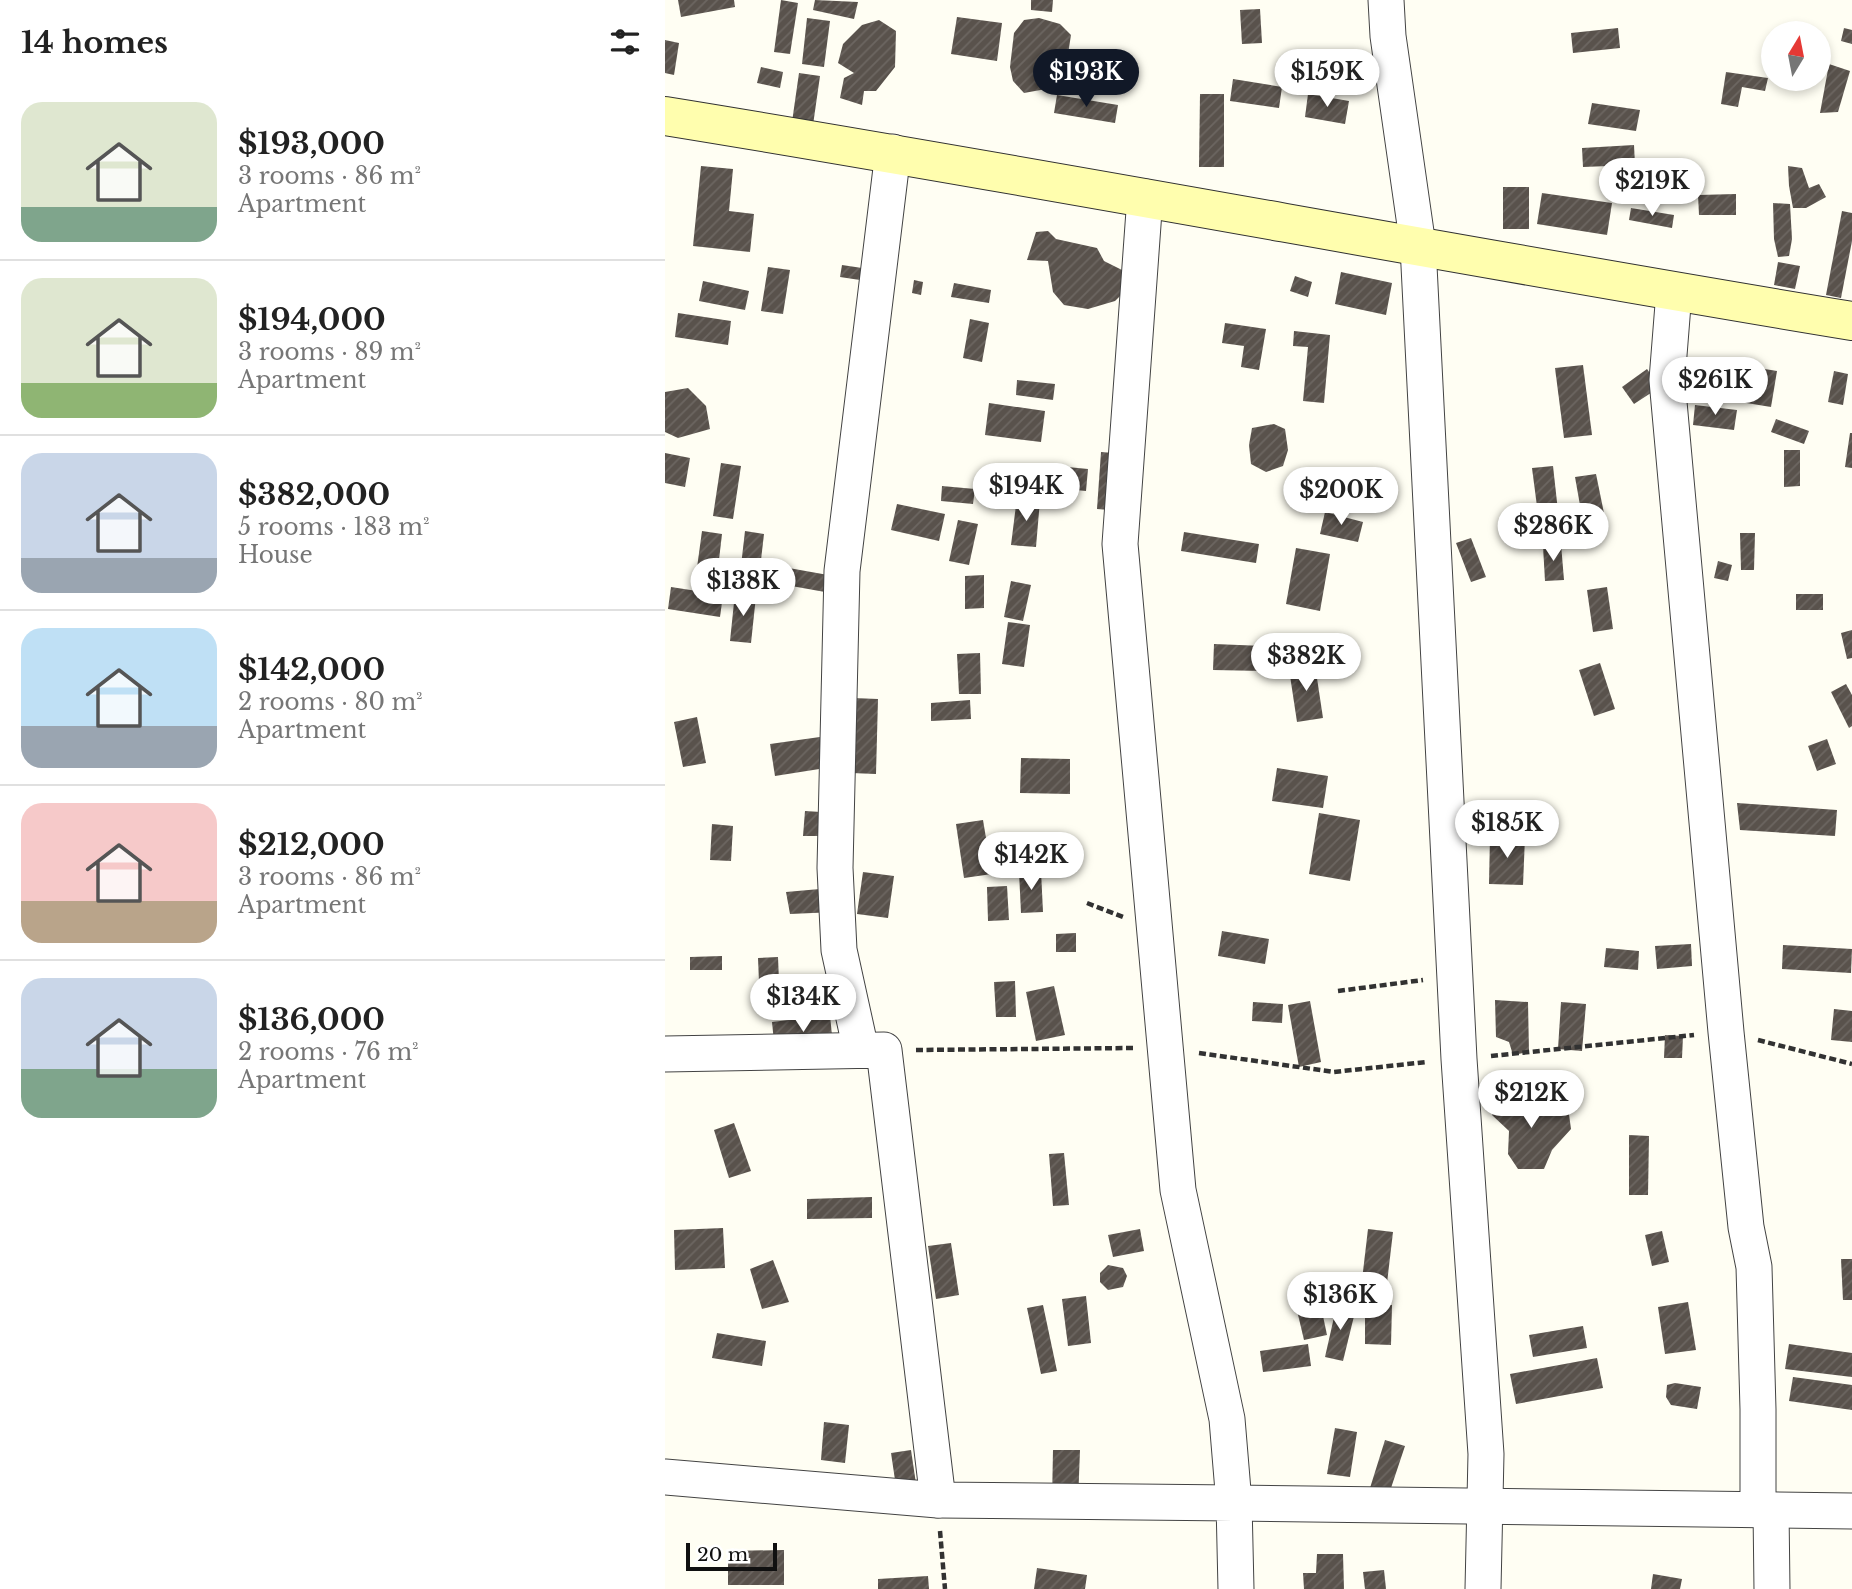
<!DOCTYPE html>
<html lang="en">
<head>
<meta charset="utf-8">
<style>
  body { margin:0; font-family:"Libre Baskerville",serif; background:#f6f6f6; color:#222; height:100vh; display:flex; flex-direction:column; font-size:26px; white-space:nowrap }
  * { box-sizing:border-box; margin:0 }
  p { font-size:23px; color:#767676 }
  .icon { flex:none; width:38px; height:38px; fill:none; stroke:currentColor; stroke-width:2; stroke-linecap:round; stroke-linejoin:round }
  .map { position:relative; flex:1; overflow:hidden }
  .sheet { display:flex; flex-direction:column; background:#fff; width:665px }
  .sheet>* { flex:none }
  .needle { width:46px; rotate:10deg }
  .controls { position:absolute; left:1096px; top:21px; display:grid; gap:14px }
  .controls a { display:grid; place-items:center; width:70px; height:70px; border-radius:50%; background:#fff; box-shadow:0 4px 10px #0003; font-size:35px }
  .scale { position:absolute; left:21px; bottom:18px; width:91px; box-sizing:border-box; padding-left:7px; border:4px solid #101010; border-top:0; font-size:19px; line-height:24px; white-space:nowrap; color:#101010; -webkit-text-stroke:5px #fff; paint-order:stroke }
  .price { position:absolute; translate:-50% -60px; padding:0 16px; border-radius:24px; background:#fff; color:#222; font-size:23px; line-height:46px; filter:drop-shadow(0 2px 4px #0008) }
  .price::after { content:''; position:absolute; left:50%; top:42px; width:21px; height:16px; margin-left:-10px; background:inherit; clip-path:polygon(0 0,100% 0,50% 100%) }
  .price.current { background:#111827; color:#fff }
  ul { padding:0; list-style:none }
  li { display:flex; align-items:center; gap:21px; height:175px; padding:0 21px }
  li+li { border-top:2px solid #e0e0e0 }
  li span { display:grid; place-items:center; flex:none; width:196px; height:140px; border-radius:21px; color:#555 }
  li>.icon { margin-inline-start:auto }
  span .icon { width:84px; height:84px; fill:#fffc; stroke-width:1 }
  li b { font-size:30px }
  h2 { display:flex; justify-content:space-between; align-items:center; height:84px; padding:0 21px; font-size:30px }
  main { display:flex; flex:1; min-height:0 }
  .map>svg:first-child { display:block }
  .building { fill:url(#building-hatch) }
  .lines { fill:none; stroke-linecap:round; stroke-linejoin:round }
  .street-casing { stroke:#434343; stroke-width:37 }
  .secondary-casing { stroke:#323232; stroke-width:40 }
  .path { stroke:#323232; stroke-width:4.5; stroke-dasharray:7 3.5; stroke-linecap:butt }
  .street { stroke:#fff; stroke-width:35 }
  .secondary { stroke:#fffeae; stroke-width:38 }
</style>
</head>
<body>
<main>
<section class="sheet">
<h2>14 homes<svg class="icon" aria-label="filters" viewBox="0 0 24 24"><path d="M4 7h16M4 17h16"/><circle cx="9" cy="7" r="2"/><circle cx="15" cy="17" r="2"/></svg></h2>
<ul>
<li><span style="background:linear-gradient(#dfe7d0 75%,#7fa58c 0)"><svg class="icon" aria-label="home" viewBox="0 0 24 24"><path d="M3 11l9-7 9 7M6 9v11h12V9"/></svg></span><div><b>$193,000</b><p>3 rooms · 86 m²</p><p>Apartment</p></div></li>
<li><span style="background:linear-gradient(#dfe7d0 75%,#8fb573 0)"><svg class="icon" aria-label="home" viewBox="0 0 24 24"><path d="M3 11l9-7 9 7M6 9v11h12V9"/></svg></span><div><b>$194,000</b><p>3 rooms · 89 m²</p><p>Apartment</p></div></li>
<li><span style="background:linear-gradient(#c9d6e8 75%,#9aa5b1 0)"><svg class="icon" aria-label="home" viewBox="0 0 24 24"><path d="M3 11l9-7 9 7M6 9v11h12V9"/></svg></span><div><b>$382,000</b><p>5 rooms · 183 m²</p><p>House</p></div></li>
<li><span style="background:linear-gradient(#bfe0f5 70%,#9aa5b1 0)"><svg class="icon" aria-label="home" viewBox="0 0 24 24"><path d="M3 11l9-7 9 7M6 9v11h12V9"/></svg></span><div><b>$142,000</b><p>2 rooms · 80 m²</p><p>Apartment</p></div></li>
<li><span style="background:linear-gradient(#f6c9c9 70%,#b9a48a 0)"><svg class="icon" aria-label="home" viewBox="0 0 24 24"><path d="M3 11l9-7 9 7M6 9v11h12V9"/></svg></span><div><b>$212,000</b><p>3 rooms · 86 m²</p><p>Apartment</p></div></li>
<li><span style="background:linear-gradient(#c9d6e8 65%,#7fa58c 0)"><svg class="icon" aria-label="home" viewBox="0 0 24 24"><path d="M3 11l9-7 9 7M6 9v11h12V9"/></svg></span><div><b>$136,000</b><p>2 rooms · 76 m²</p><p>Apartment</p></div></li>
</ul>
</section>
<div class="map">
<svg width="1187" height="1589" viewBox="0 0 1187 1589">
  <defs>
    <pattern id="building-hatch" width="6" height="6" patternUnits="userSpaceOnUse" patternTransform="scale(1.75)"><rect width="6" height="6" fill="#59524c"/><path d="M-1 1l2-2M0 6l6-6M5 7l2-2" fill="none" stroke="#6c6661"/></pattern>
  </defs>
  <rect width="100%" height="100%" fill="#fffef3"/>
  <g class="building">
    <path d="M13,0h56l1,7 -54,10z"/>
    <path d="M116,0l17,3 -8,51 -16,-2z"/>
    <path d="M150,0l43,2 -4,17 -41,-9z"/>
    <path d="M366,0h22l-1,12 -21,-2z"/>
    <path d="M595,9l2,34 -20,1 -2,-34z"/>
    <path d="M292,17l45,6 -5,38 -46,-7z"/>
    <path d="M142,18l23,3 -6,46 -22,-3z"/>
    <path d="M374,18l21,6 11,11 -6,38 -5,10 -14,6 -22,4 -11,-12 -3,-14 4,-34 10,-13z"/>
    <path d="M214,20l17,11 -1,36 -19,24h-12l-2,14 -22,-7 4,-20 10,-5 -16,-10 5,-19 19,-19z"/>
    <path d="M953,28l2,20 -47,5 -2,-20z"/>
    <path d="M1179,28l8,2v14l-11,-3z"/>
    <path d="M0,40l14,3 -5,32 -9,-2z"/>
    <path d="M1164,64l21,7 -12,41 -18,1z"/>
    <path d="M96,67l22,5 -3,16 -23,-5z"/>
    <path d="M1061,72l42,6 -3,13 -23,-4 -4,20 -17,-3z"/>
    <path d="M134,73l21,3 -7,49 -21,-3z"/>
    <path d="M568,79l49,8 -3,21 -49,-7z"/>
    <path d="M535,94h24v73h-25z"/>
    <path d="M643,94l41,7 -4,23 -40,-7z"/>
    <path d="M392,95l61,10 -3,18 -61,-10z"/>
    <path d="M927,103l48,7 -4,21 -48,-7z"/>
    <path d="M969,145l1,20 -52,2 -1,-19z"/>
    <path d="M36,166l32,3 -4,42 25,3 -4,38 -57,-6z"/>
    <path d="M1123,166l14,2 7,20 10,-4 7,13 -20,11h-13l-4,-22z"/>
    <rect x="838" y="187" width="26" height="42"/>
    <path d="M877,193l70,10 -5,32 -70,-11z"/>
    <path d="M1071,194v21h-37l-1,-20z"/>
    <path d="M1108,203l17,1 2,35 -3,17 -11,1 -4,-18z"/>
    <path d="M966,208l43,7 -2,13 -43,-8z"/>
    <path d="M1177,211l10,2v28l-11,57 -15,-3z"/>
    <path d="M383,231l8,8 41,9 7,13 18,9 5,19 -12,12 -27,8 -24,-4 -11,-13 -5,-31 -21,-1 9,-28z"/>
    <path d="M1113,262l22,4 -5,23 -21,-4z"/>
    <path d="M177,265l20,3 -2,12 -20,-3z"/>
    <path d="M103,267l22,3 -7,44 -22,-3z"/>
    <path d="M676,272l51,11 -6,32 -51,-11z"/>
    <path d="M630,276l17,6 -4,15 -18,-6z"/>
    <path d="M249,280l9,2 -2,13 -9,-2z"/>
    <path d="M38,281l46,10 -4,19 -46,-9z"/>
    <path d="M289,283l37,7 -2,13 -38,-6z"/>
    <path d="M13,313l53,8 -3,24 -53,-8z"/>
    <path d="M305,319l19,4 -7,39 -19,-4z"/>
    <path d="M560,323l41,6 -7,41 -18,-3 3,-21 -22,-3z"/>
    <path d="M629,331l36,4 -6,68 -21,-2 5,-54 -15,-1z"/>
    <path d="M1057,362l55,9 -6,36 -55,-9z"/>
    <path d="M918,365l9,70 -28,3 -9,-70z"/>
    <path d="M982,369l13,18 -26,17 -12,-17z"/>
    <path d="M1169,371l14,3 -5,31 -15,-3z"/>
    <path d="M352,380l38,4 -2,16 -37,-5z"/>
    <path d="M23,388l18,18 4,23 -32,9 -13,-6v-40z"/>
    <path d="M324,403l56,8 -4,31 -56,-7z"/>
    <path d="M1030,405l42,5 -3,20 -41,-5z"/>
    <path d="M1111,419l33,12 -5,13 -33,-12z"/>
    <path d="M609,424l11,5 3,21 -5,16 -17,6 -15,-8 -2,-19 3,-17z"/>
    <path d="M1185,433h2v35l-7,-1z"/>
    <path d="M1119,450h16v36l-16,1z"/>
    <path d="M436,452l26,2 -5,57 -25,-2z"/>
    <path d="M0,453l25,5 -5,29 -20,-4z"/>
    <path d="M56,463l20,3 -8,53 -20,-3z"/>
    <path d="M382,465l41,4 -2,22 -42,-4z"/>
    <path d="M888,466l5,45 -20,3 -6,-46z"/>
    <path d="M931,474l9,44 -22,4 -8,-45z"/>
    <path d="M277,486l33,3 -2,15 -32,-3z"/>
    <path d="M352,497l23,3 -4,47 -25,-2z"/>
    <path d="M232,504l48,10 -6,27 -48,-11z"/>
    <path d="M660,512l38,10 -5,20 -38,-8z"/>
    <path d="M293,520l20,4 -9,41 -20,-4z"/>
    <path d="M37,531l20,3 -5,43 -21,-2z"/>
    <path d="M80,531l19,3 -6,52 -19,-3z"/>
    <path d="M519,532l75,12 -3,19 -75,-12z"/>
    <path d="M1075,533h15l-1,37h-13z"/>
    <path d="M806,538l15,39 -15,5 -15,-39z"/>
    <path d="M896,544l3,36 -19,1 -2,-35z"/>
    <path d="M631,548l34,6 -10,57 -34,-7z"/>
    <path d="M1053,561l14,4 -4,16 -14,-3z"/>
    <path d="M107,565l56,10 -3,17 -56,-10z"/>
    <path d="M319,575v33l-19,1v-33z"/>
    <path d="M346,581l20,4 -8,36 -19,-4z"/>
    <path d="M6,587l52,8 -3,22 -52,-8z"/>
    <path d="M942,587l6,42 -20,3 -6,-42z"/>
    <path d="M70,593l21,3 -5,47 -21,-2z"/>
    <rect x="1131" y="594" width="27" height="16"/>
    <path d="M343,622l22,3 -6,42 -22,-3z"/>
    <path d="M1187,630v28l-5,1 -6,-26z"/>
    <path d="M549,644l50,2 -1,25 -50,-1z"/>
    <path d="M315,653l1,41h-22l-2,-40z"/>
    <path d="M935,663l15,46 -21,7 -15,-46z"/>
    <path d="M650,665l8,53 -26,4 -8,-53z"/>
    <path d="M1181,684l6,11v31l-3,2 -18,-36z"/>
    <path d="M188,698l25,1 -2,75 -25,-1z"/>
    <path d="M305,700l1,19 -40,2v-18z"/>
    <path d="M32,717l9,46 -23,4 -9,-45z"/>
    <path d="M162,736l5,31 -57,9 -5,-32z"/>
    <path d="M1162,739l9,25 -19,7 -9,-25z"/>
    <path d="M356,758l49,1v35l-50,-1z"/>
    <path d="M612,768l51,8 -5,32 -51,-7z"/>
    <path d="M1072,803l100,7 -2,26 -95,-6z"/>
    <path d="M140,811l16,1 -2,24h-16z"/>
    <path d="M654,813l41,7 -10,61 -41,-7z"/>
    <path d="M318,820l9,54 -28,4 -8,-54z"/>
    <path d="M47,824l21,2 -2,35 -21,-1z"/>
    <path d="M825,836l35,1 -2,48 -34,-1z"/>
    <path d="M376,871l2,41 -22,1 -2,-41z"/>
    <path d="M198,872l31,4 -6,42 -31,-4z"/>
    <path d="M342,886l2,34 -21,1 -1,-34z"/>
    <path d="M166,888l4,24 -45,2 -4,-22z"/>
    <path d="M557,931l47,8 -4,25 -47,-8z"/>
    <path d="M411,933v19h-20v-18z"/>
    <path d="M1026,944l1,22 -35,3 -2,-23z"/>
    <path d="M1118,945l69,4 -1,24 -69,-4z"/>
    <path d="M941,948l33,3 -1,19 -34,-3z"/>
    <path d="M57,956v14h-32v-13z"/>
    <path d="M113,957l2,49h-20l-2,-48z"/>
    <path d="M350,981l1,36h-20l-2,-35z"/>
    <path d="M389,986l11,49 -29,6 -10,-49z"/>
    <path d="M830,1000l33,2 1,50 -16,3 -4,-13 -13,-5z"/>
    <path d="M645,1001l11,61 -22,5 -11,-62z"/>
    <path d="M588,1002l30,2 -1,19 -30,-2z"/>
    <path d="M896,1002l25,2 -4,47 -24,-2z"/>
    <path d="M1169,1009l18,2v31l-21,-2z"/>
    <path d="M165,1015l3,31 -58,6 -3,-30z"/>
    <path d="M1000,1035l18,1 -1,22h-18z"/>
    <path d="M845,1095l20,4 8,12 17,-6 13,2 3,22 -19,21 -8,19h-26l-10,-15 1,-23 -17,-16 4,-16z"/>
    <path d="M69,1123l17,48 -22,7 -15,-48z"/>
    <path d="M964,1135l20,1 -1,59h-19z"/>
    <path d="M399,1153l5,52 -16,1 -4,-52z"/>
    <path d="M207,1197v21l-65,1v-20z"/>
    <path d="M58,1228l2,40 -50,2 -1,-40z"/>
    <path d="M475,1229l4,22 -31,6 -5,-22z"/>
    <path d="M703,1229l25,3 -8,68 -25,-3z"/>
    <path d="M997,1231l7,31 -17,4 -7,-31z"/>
    <path d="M286,1243l8,52 -23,4 -8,-53z"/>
    <path d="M1176,1259h11v41h-9z"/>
    <path d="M108,1260l16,42 -27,7 -12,-40z"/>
    <path d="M443,1265l15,3 4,8 -4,11 -15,3 -8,-8v-9z"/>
    <path d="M421,1296l5,47 -23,3 -6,-47z"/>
    <path d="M654,1297l8,38 -23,5 -9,-38z"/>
    <path d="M1023,1302l8,48 -31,4 -7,-47z"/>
    <path d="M672,1304l19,4 -13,53 -18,-4z"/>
    <path d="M378,1305l14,66 -16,3 -14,-66z"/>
    <path d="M700,1305h27l-1,40 -26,-1z"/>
    <path d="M918,1326l4,22 -54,9 -4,-22z"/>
    <path d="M52,1333l49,8 -4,25 -50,-8z"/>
    <path d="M643,1344l3,22 -48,6 -3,-21z"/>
    <path d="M1124,1344l63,9v24l-67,-8z"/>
    <path d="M932,1358l6,30 -87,16 -6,-30z"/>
    <path d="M1128,1377l59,8v25l-63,-9z"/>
    <path d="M1010,1383l26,4 -4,22 -26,-4 -5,-8 1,-12z"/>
    <path d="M159,1422l25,3 -4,38 -24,-3z"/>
    <path d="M670,1428l22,4 -7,45 -23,-3z"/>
    <path d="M720,1440l20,6 -16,48 -19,-6z"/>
    <path d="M246,1450l7,47 -20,3 -7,-47z"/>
    <path d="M388,1450h27l-2,52 -26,-1z"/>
    <path d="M119,1550v35h-56v-34z"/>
    <path d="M652,1554h26l1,35h-40l-1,-16h13z"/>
    <path d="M372,1568l50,7 -2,14h-51z"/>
    <path d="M719,1570l2,19h-21l-2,-17z"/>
    <path d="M988,1574l29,5 -2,10h-29z"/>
    <path d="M263,1576l1,13h-51v-10z"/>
  </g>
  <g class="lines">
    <g class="street-casing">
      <g id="street">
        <path d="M721,0l2,36 30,210 41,813 27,395 -3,135"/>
        <path d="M480,197l-25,347 58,646 49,229 7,84 618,8"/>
        <path d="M1009,292l-7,88 59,652 20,195 8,40 4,142v101"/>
        <path d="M196,1050l-22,-100 -4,-82 7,-297 51,-419"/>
        <path d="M0,1054l219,-4 54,450"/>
        <path d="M0,1477l273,23 296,3 2,86"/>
        <path d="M1106,1510l1,79"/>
      </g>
    </g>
    <g class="secondary-casing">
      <path id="secondary" d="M0,116c396,64 791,140 1187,205"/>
    </g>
    <g class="path">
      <path d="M422,903l36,14"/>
      <path d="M673,991l85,-11"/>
      <path d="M1093,1040l94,24"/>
      <path d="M251,1050l218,-2"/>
      <path d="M534,1053l135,19 92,-10"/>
      <path d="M826,1056l203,-21"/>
      <path d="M275,1531l5,58"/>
    </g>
    <use href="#street" class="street"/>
    <use href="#secondary" class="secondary"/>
  </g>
</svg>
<div class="controls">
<a><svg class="needle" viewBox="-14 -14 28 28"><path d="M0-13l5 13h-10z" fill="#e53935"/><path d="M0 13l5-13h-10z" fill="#767676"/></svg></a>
</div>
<div class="scale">20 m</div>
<b class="price current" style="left:421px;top:109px">$193K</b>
<b class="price" style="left:662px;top:109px">$159K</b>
<b class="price" style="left:987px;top:218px">$219K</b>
<b class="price" style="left:1050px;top:417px">$261K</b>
<b class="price" style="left:361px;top:523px">$194K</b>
<b class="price" style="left:676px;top:527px">$200K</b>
<b class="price" style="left:888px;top:563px">$286K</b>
<b class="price" style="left:78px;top:618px">$138K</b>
<b class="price" style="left:641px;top:693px">$382K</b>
<b class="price" style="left:842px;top:860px">$185K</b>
<b class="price" style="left:366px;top:892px">$142K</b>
<b class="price" style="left:138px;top:1034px">$134K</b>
<b class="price" style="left:866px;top:1130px">$212K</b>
<b class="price" style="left:675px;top:1332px">$136K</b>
</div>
</main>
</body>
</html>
